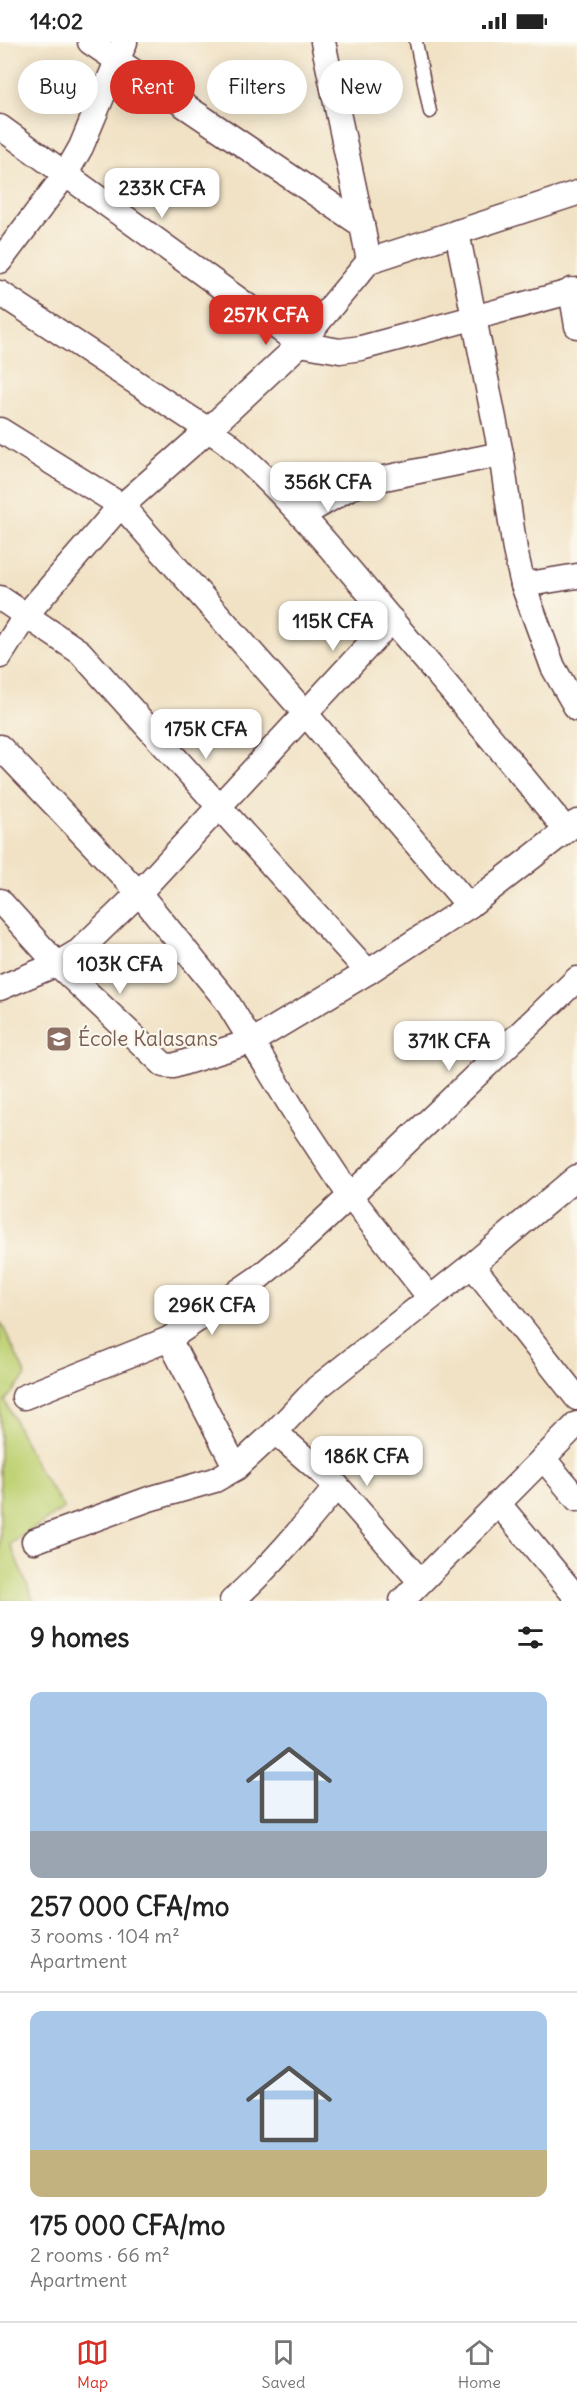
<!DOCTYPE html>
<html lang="en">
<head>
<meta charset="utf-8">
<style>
  body { margin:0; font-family:Delius,sans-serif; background:#f2f2f2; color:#222; height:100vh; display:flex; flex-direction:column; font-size:22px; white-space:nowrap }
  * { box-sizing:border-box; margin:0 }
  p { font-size:20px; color:#767676 }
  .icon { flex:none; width:33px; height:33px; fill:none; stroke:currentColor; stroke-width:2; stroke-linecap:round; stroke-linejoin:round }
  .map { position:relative; height:1559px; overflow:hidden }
  .drawer { display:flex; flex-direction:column; background:#fff; flex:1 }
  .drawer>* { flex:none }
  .guide { position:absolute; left:18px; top:18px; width:542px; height:54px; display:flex; gap:12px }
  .price { position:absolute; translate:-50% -51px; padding:0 14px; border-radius:12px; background:#fff; color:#222; font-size:20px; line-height:39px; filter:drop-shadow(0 2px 3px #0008) }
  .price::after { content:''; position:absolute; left:50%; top:36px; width:18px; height:14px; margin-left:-9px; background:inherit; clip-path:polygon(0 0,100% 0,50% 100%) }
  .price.on { background:#d93025; color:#fff }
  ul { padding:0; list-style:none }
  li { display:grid; align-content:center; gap:12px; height:318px; padding:0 30px }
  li+li { border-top:2px solid #e0e0e0 }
  li span { display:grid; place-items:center; height:186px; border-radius:12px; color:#555 }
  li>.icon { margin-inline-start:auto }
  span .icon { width:108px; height:108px; fill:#fffc; stroke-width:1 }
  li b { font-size:26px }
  h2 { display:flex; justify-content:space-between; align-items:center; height:72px; padding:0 30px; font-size:26px }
  .chip { padding:0 21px; border-radius:27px; background:#fff; box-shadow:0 3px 15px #0003; font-size:21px; line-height:54px }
  .chip.on { background:#d93025; color:#fff }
  .status { display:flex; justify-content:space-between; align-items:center; height:42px; padding:0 30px; background:#fff; direction:ltr }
  .status svg { height:16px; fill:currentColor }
  .dock { display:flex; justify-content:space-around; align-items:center; height:84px; border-top:2px solid #e0e0e0; background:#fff; font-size:16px; color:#767676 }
  .dock a { display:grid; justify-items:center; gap:3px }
  .dock .on { color:#d93025 }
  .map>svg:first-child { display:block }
  .green { fill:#bfd275; stroke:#847850; stroke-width:1.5 }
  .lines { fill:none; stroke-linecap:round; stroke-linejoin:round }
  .service-casing { stroke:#633c42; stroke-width:15 }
  .minor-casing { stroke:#633c42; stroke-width:27 }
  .service { stroke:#fff; stroke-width:12 }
  .minor { stroke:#fff; stroke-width:24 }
  .labels { text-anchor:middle; stroke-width:4.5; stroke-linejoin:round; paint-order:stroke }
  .education-label { font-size:21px; fill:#785e54; stroke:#fbf7ec; text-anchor:start }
</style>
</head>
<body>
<div class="status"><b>14:02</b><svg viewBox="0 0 49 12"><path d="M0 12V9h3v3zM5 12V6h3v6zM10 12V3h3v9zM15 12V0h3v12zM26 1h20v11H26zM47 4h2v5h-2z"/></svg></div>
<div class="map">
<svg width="577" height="1559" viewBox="0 0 577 1559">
  <rect width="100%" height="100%" fill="#fbf7ec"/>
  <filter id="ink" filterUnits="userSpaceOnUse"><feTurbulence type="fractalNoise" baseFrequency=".0167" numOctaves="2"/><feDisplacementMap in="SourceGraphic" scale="12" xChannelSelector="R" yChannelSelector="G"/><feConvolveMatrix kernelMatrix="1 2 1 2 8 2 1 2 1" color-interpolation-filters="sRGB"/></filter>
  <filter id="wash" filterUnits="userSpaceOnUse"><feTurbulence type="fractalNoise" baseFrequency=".008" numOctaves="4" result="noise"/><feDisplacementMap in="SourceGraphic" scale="24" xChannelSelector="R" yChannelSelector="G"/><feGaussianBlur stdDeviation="1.35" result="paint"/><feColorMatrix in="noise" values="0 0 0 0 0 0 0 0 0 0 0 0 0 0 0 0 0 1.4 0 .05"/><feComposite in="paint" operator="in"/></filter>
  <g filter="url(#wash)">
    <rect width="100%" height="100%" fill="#f1e2c5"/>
    <path class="green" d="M0,1278l26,56 -21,25 32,66 27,41 -54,36 24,57h-34z"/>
  </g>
  <g filter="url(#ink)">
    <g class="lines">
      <g class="service-casing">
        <path id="service" d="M416,0l14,70"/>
      </g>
      <g class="minor-casing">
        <g id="minor">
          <path d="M90,0l272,183 7,36"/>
          <path d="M323,0l39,183"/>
          <path d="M0,85l300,217 40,7 21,-3 216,-58"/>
          <path d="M457,190l44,222 14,96 8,35 30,82 24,42"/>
          <path d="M0,219l65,-86 16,-28 44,-105"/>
          <path d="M571,248l6,36"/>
          <path d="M0,251l225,148c61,52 112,114 164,176 60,70 119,141 177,213"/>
          <path d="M0,388l122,76 183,207 164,193"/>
          <path d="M303,473l46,-27 21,-7 131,-27"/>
          <path d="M523,543l54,-9"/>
          <path d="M0,556l80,54 288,320"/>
          <path d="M0,614l26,-41 89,-103 93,-82 92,-86 69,-83 208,-68"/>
          <path d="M0,705l139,146 87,107 73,119 51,77 80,102"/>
          <path d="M0,859l57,63 107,101 9,1 80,-25 115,-69 101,-66 108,-84"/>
          <path d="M0,946l57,-24 22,-13 60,-58 253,-273"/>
          <path d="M472,1223l105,133"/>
          <path d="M169,1297l67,129"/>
          <path d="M24,1355l145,-58 89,-61 35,-29 57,-53 227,-217"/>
          <path d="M275,1390l62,54 83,95"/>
          <path d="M543,1416l34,41"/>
          <path d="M498,1461l79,95"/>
          <path d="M34,1499l115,-42 66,-19 21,-12 39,-36 42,-44 155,-123 105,-88"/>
          <path d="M232,1559c39,-35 72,-75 105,-115"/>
          <path d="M402,1559l175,-177"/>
        </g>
      </g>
      <use href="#service" class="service"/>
      <use href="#minor" class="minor"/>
    </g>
  </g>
  <defs>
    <g id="school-square" transform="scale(1.35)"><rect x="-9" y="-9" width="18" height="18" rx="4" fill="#8d6e63" stroke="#fbf7ec"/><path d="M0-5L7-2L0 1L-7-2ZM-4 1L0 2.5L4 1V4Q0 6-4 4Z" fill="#fff"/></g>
  </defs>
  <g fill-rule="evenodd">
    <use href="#school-square" x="59" y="997"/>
  </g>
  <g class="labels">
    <g class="education-label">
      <text x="78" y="1004">École Kalasans</text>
    </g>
  </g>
</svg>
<b class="price" style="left:162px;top:177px">233K CFA</b>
<b class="price on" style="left:266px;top:304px">257K CFA</b>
<b class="price" style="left:328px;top:471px">356K CFA</b>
<b class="price" style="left:333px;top:610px">115K CFA</b>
<b class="price" style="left:206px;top:718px">175K CFA</b>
<b class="price" style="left:120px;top:953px">103K CFA</b>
<b class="price" style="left:449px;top:1030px">371K CFA</b>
<b class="price" style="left:212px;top:1294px">296K CFA</b>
<b class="price" style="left:367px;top:1445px">186K CFA</b>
<div class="guide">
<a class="chip">Buy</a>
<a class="chip on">Rent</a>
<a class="chip">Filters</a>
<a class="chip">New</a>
</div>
</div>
<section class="drawer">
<h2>9 homes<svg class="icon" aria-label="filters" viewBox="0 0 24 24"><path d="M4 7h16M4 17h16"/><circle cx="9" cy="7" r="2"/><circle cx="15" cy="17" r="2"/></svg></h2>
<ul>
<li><span style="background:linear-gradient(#a9c7e8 75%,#9aa5b1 0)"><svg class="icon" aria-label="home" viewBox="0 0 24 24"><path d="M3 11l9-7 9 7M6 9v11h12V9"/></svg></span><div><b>257 000 CFA/mo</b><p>3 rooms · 104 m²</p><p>Apartment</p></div></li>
<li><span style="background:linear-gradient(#a9c7e8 75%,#c2b280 0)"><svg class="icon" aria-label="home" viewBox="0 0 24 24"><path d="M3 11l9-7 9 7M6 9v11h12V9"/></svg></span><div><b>175 000 CFA/mo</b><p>2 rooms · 66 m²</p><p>Apartment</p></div></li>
</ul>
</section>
<nav class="dock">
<a class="on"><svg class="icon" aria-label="map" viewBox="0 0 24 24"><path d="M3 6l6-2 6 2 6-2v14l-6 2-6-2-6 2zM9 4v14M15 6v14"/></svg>Map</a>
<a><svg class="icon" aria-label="saved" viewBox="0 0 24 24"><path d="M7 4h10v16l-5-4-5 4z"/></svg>Saved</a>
<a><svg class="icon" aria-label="home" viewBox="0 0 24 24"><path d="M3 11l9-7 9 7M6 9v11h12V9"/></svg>Home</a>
</nav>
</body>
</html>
